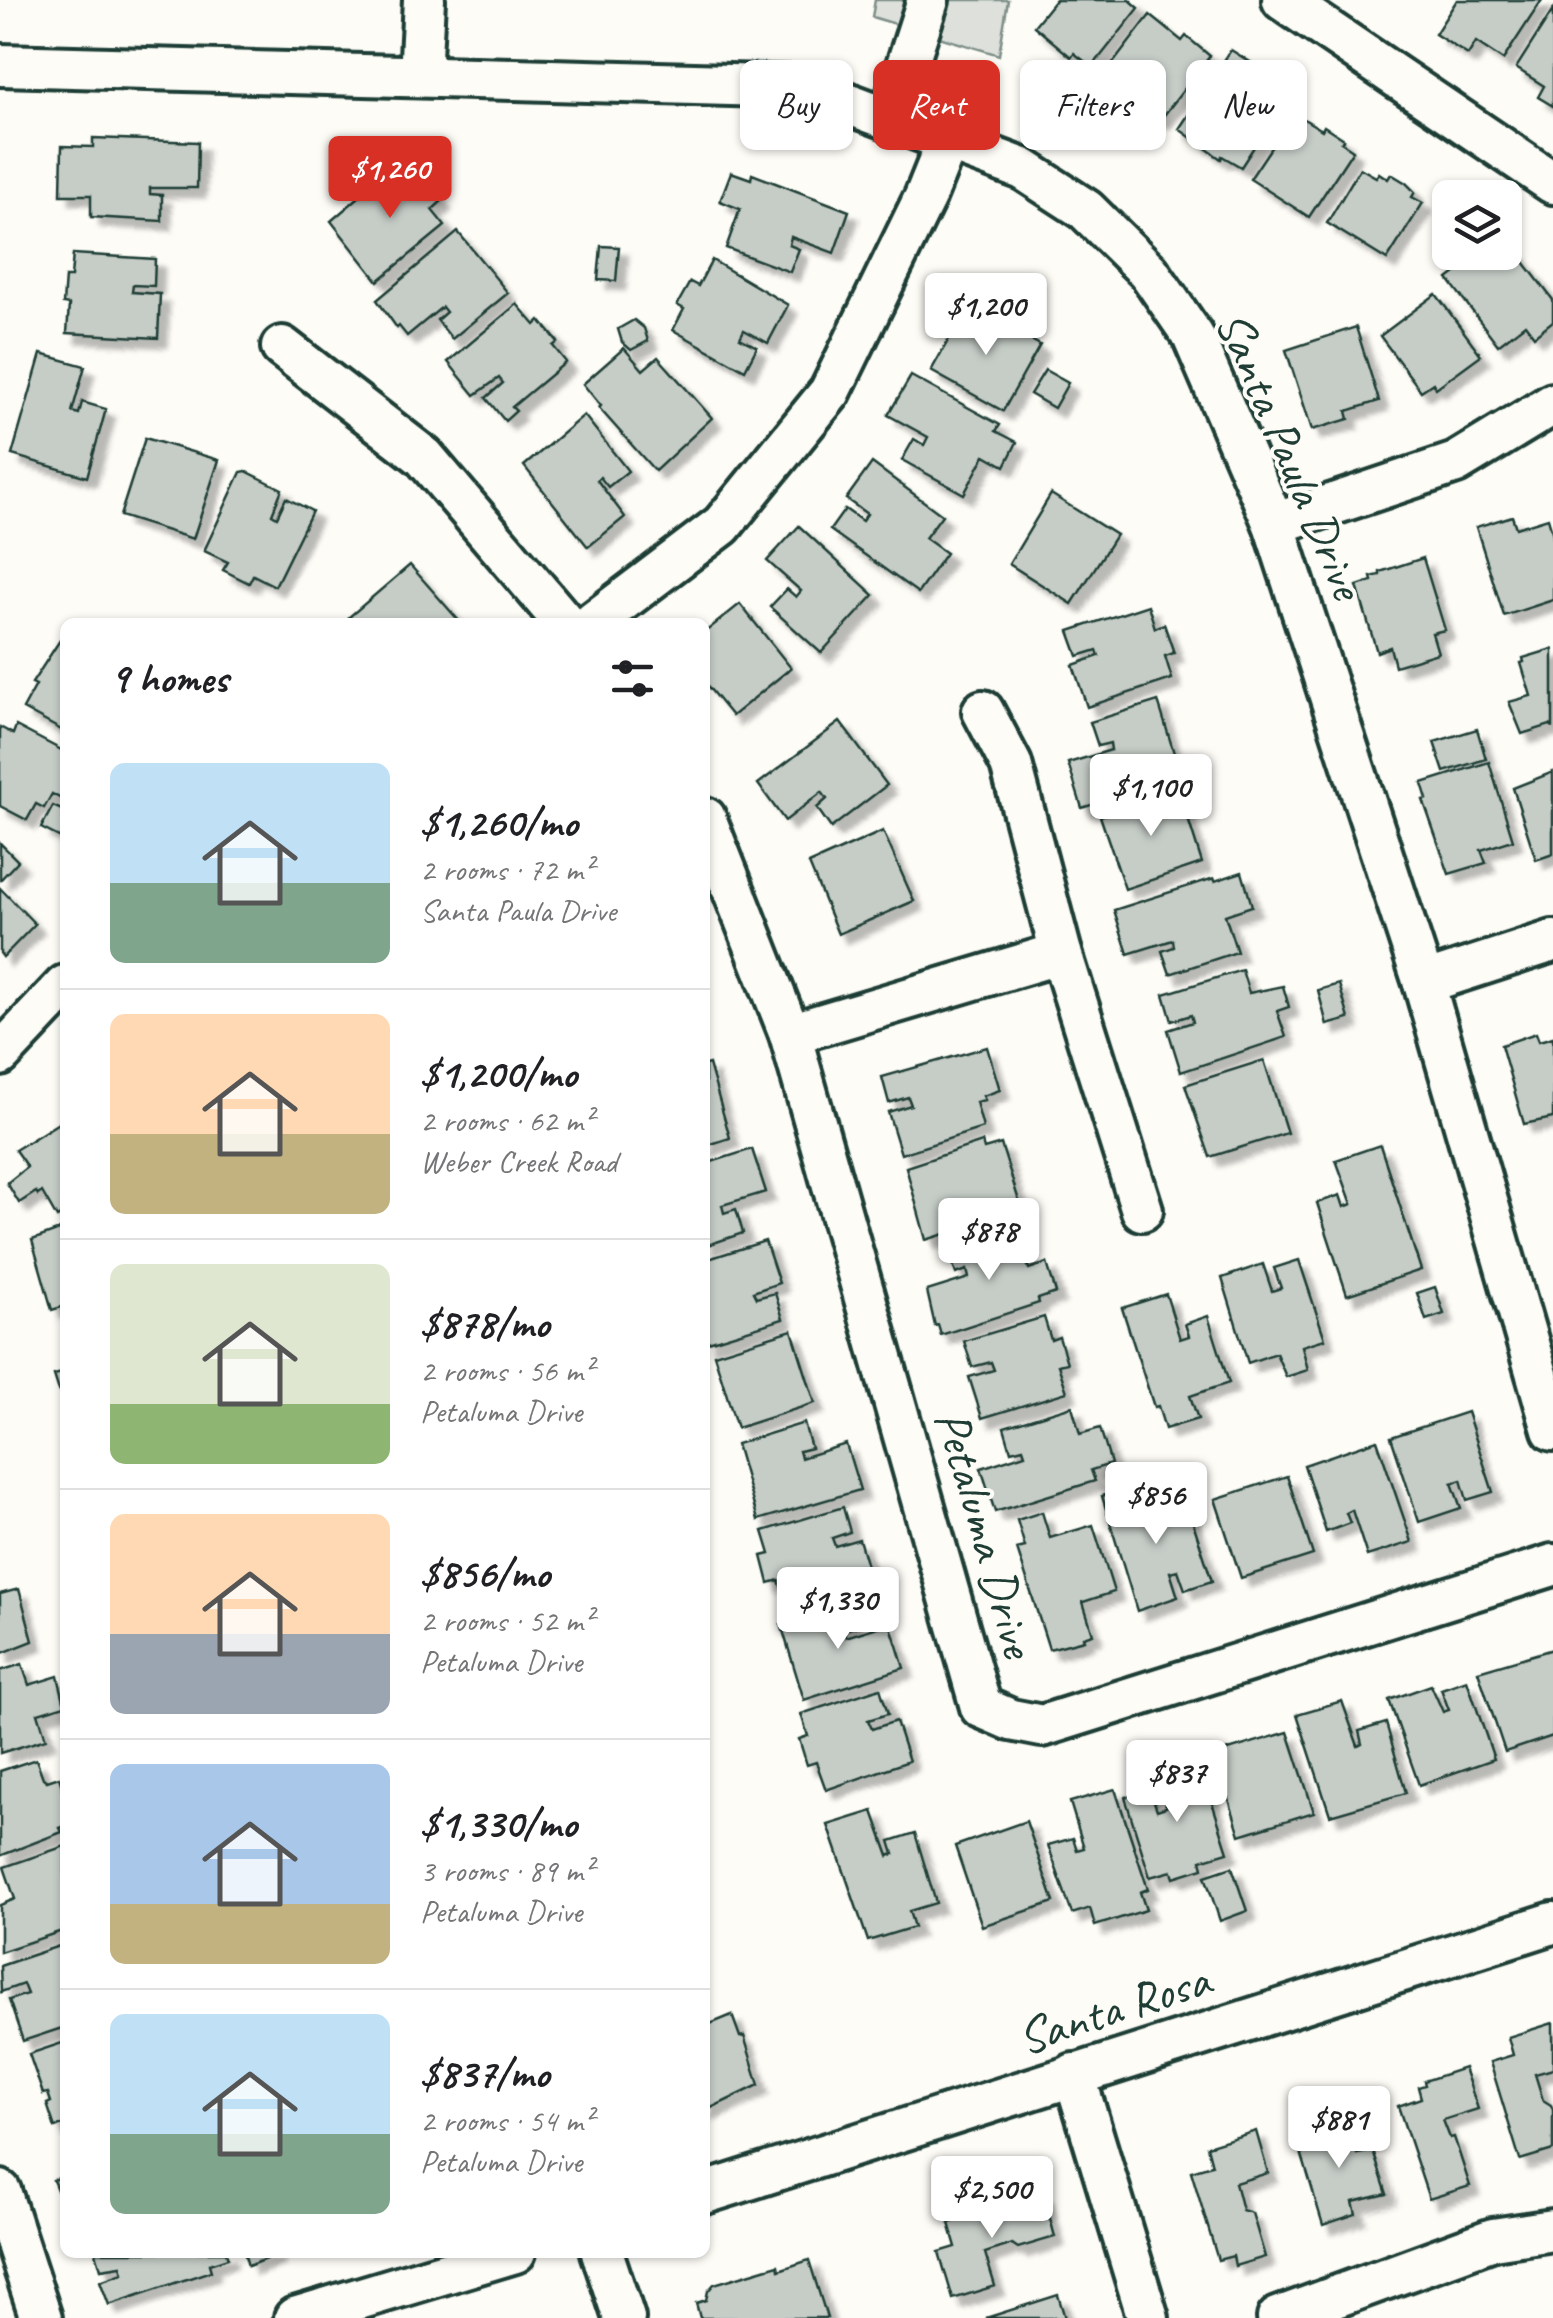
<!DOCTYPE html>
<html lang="en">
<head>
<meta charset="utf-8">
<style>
  body { margin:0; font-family:Caveat,sans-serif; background:#f6f6f6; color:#202124; height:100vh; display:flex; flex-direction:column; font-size:38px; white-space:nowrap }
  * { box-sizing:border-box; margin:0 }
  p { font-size:32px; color:#757577 }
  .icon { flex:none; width:55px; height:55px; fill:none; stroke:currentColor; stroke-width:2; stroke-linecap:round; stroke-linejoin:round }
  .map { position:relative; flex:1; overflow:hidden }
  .side { position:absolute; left:60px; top:618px; width:650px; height:1640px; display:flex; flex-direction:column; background:#fff; border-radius:15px; box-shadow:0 2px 8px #0004 }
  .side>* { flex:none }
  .top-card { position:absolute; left:740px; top:60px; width:662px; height:90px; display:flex; gap:20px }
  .fabs { position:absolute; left:1432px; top:180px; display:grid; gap:20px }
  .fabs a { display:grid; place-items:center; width:90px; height:90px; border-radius:15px; background:#fff; box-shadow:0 2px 8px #0004; font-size:50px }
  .price { position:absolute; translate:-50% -85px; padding:0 22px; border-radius:10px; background:#fff; color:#222; font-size:32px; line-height:65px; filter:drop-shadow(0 2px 5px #0008) }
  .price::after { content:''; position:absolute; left:50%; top:60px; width:30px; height:22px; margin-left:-15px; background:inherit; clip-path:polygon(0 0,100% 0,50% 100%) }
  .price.current { background:#d93025; color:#fff }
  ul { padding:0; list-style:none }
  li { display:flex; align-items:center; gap:30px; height:250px; padding:0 50px }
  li+li { border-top:2px solid #e0e0e0 }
  li span { display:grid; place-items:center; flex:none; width:280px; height:200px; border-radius:15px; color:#555 }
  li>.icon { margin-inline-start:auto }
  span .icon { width:120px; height:120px; fill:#fffc; stroke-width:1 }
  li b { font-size:42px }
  h2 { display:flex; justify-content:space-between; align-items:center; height:120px; padding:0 50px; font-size:42px }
  .tag { padding:0 35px; border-radius:15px; background:#fff; box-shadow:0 2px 8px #0004; font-size:35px; line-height:90px }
  .tag.current { background:#d93025; color:#fff }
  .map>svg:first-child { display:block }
  .green { fill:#dde0db; stroke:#7e8e88; stroke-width:2.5 }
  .building { fill:#c6cdc7; stroke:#1f3d34; stroke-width:2.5; filter:url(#shadow) }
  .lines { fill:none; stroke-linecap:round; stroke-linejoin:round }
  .minor-casing { stroke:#1f3d34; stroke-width:48 }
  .minor { stroke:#fdfcf7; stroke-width:40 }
  .labels { text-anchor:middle; stroke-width:8; stroke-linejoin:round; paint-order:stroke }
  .street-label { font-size:50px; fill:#1f3d34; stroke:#fdfcf7 }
</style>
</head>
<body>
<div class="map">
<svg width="1553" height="2318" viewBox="0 0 1553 2318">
  <defs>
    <filter id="shadow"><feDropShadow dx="9" dy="9" stdDeviation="2.5" flood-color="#0004"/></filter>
  </defs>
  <rect width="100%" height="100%" fill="#fdfcf7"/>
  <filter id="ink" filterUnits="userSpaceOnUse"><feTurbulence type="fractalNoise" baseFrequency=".01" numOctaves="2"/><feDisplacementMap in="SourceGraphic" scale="20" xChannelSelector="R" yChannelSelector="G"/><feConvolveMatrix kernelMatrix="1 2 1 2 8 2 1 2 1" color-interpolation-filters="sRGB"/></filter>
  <g filter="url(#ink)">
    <path class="green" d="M875,0h133l-9,55 -127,-38z"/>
    <g class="building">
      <path d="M1055,0h75l9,8 -47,59 -18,-14 -3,4 -37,-31z"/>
      <path d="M1457,0h85l-39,60 -27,-18 -8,13 -33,-21z"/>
      <path d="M1553,10v96l-15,-9 6,-11 -28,-18z"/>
      <path d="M1150,15l32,26 4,-5 24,20 -49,63 -6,-4 -11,14 -42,-32 11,-15 -9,-7z"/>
      <path d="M1231,50l32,20 -10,16 28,19 -40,62 -19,-11 -1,3 -42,-30z"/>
      <path d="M1294,113l28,17 2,-4 20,13 -3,3 12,8 -44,67 -59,-38z"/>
      <path d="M93,138l105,4 -1,46h-47v6l12,1v26l-71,-4v-22h-30l1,-49 31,1z"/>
      <path d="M395,166l8,10 10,-9 29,34 -10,9 13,16 -67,55 -47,-60z"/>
      <path d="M1360,168l16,9 3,-4 9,6 3,-5 15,9 9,9 -3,5 11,6 -36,57 -60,-37z"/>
      <path d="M731,172l20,7 1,-5 97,37 -15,42 -43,-16 -2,8 10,4 -9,23 -64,-24 14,-39 -20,-8z"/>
      <path d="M458,232l50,61 -56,46 -15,-19 9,-8 -4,-5 -35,29 -8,-10 -2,2 -20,-28z"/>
      <path d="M1505,237l48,63v21l-19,15 -9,-12 -27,21 -50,-66 17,-13 -7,-11 3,-3h44z"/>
      <path d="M601,246l18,1 -3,34 -18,-1z"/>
      <path d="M73,254l82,5 -1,27 -21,-1 -1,7 28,2 -2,44 -91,-5 2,-28 -6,-1 2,-27h6z"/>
      <path d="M712,260l76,45 -20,38 -24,-13 -4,8 17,9 -12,23 -72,-40 11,-21 -7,-4 13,-23 8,4z"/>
      <path d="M1436,294l45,61 -45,33 -3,-5 -12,8 -41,-55z"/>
      <path d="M517,304l18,21 5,-5 18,22 -5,4 13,16 -54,45 4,4 -11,10 -19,-23 17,-15 -4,-5 -24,17 -27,-33z"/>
      <path d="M968,305l72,40 -37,66 -72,-40z"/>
      <path d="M634,320l10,8 4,13 -17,9 -9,-8 -4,-13z"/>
      <path d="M1356,327l23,74 -32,10 2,8 -37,11 -26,-80z"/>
      <path d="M624,348l19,22 15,-13 54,61 -57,53 -56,-63 2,-2 -18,-22z"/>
      <path d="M41,354l44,12 -13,46 7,2 3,-12 24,7 -19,68 -75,-22z"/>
      <path d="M1045,370l23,13 -14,25 -24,-14z"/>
      <path d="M911,376l89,49 -4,6 21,11 -12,24 -20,-11 -21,39 -62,-34 12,-21 10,6 4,-8 -40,-22z"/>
      <path d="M584,415l44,56 -20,16 -8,-10 -3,3 28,37 -37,30 -64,-81z"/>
      <path d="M145,438l74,22 -26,79 -73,-23z"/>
      <path d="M872,463l70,52 -17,23 21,15 -28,40 -88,-63 15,-21 17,12 5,-7 -21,-15z"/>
      <path d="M246,471l36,18 -10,25 5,3 9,-19 26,13 -37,75 -22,-11 -4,8 -26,-13 5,-8 -24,-11 37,-79z"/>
      <path d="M1051,494l65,41 -44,69 -63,-40z"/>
      <path d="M1512,516l4,12 32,-10 5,17v65l-49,16 -28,-89z"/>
      <path d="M799,526l75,69 -53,58 -51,-46 17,-18 9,8 5,-6 -34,-30z"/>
      <path d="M1423,558l22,72 -13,3 6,20 -43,13 -5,-19 -13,5 -20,-66 15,-5 -1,-4 9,-2v-3z"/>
      <path d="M410,565l50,57h-106l-5,-5z"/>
      <path d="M740,604l51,64 -59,48 -27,-33v-51z"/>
      <path d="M1148,605l7,23 9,-4 10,29 -9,3 7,23 -85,28 -14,-42 26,-9 -2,-6 -19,6 -9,-25z"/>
      <path d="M60,640l5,2v90l-42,-23 13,-24 -4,-2z"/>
      <path d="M1553,649v78l-3,-2 -28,9 -13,-32 22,-6 -10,-33 3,-1 -1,-4z"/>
      <path d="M1158,701l23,75 -99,32 -14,-45 43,-13 -1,-7 -12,3 -8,-24z"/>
      <path d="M840,722l47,63 -56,43 -14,-20 10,-9 -5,-7 -37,29 -27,-37z"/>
      <path d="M16,726l49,26v49l-13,-7 -8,14 -8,-4 -9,16 -27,-14v-79l13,7z"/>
      <path d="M1477,729l9,30 -42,13 -10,-30z"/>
      <path d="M1489,762l24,78 -32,10 5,13 -37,11 -26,-74 4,-1 -5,-16z"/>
      <path d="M1553,772v82l-17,6 -23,-72z"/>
      <path d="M1179,790l23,73 -77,26 -25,-73z"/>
      <path d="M65,803v37l-24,-12 12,-22 9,4z"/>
      <path d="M883,831l31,70 -76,33 -29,-70z"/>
      <path d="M0,843l18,18 -18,19z"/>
      <path d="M1242,872l10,34 -27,9 12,37 -67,22 -8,-23 12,-4 -1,-7 -45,14 -14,-44 100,-32 1,3z"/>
      <path d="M0,888l35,36 -32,33 -3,-4z"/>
      <path d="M1242,970l7,23 34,-7 6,21 -12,4 9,26 -105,35 -13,-42 25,-8 -2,-7 -19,6 -8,-27z"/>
      <path d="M1339,984l10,35 -22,6 -9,-35z"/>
      <path d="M1536,1033l3,8 14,-4v81l-29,6 -23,-79z"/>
      <path d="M987,1047l13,43 -17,6 2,4 -9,2 7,26 -82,26 -13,-42 23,-7 -3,-8 -19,6 -7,-26z"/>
      <path d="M1264,1060l23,73 -77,24 -25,-72z"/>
      <path d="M709,1064l21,74 -25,8v-81z"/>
      <path d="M65,1119v94l-8,5 -15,-26 -4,3 -2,-3 -17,11 -12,-20 20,-16 -12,-17z"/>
      <path d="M982,1142l2,7 17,-5 19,60 -16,5 1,6 -79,25 -20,-73z"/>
      <path d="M1380,1145l41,125 -74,25 -30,-92 23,-8 4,12 8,-3 -16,-44z"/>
      <path d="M752,1149l14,43 -44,13 2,8 12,-4 7,24 -38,13v-82z"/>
      <path d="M65,1228v78l-13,4 -20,-70z"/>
      <path d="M1017,1228l12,41 18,-6 9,30 -18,6 1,4 -98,32 -3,-10 -3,1 -8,-35 42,-13 -2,-8 -11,4 -8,-24z"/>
      <path d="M765,1241l14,42 -26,9 3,6 19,-5 8,26 -78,24v-83z"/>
      <path d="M1299,1260l26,79 -23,7 6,24 -22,7 -10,-24 -28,10 -26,-85 41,-14 9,27 9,-3 -7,-20z"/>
      <path d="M1435,1287l9,27 -18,6 -9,-27z"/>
      <path d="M1166,1294l14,45 9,-3 -4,-12 23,-8 21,67 -39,13 8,23 -33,10 -7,-23 -4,1 -32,-99z"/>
      <path d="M1044,1317l7,23 8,-3 8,26 -9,2 9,27 -85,26 -13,-41 25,-7 -3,-8 -19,5 -8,-26z"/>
      <path d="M792,1330l23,73 -78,25 -23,-74z"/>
      <path d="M65,1372v38l-11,-35z"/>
      <path d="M1072,1406l8,28 20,-6 11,36 -20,6 4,11 -100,31 -14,-44 44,-14 -2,-6 -12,3 -7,-24z"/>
      <path d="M1467,1412l26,80 -26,8 -6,-20 -9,3 9,25 -42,14 -28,-85z"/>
      <path d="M804,1423l7,25 -12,3 2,7 45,-14 14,46 -102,30 -22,-76z"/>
      <path d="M1377,1440l35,102 -45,14 -15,-46 -6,3 4,10 -24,9 -22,-67z"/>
      <path d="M1287,1476l26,79 -72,23 -26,-79z"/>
      <path d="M1131,1487l6,21 24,-8 3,8 22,-7 26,80 -27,9 -7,-20 -8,2 8,25 -41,14 -35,-115z"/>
      <path d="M843,1507l7,25 -18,6 3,8 24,-7 12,41 -84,28 -8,-28 -10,3 -7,-27 8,-2 -7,-23z"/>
      <path d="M1042,1512l8,26 43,-13 21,67 -31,10 10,32 -10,3 1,3 -35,9 -32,-100 8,-2 -8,-27z"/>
      <path d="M19,1589l14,52 -33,13v-60z"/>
      <path d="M848,1603l7,24 -11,3 2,7 44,-14 14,45 -100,32 -23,-76z"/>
      <path d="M1553,1649v87l-48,16 -27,-81z"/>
      <path d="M22,1664l7,21 29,-9 7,29 -27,8 8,26 -46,14v-82z"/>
      <path d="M1467,1680l27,79 -75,26 -30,-85 42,-15 12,27 6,-2 -8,-21z"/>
      <path d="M880,1688l8,26 -20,6 4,9 24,-8 13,40 -83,29 -10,-28 -9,3 -8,-26 9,-3 -7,-22z"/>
      <path d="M1342,1701l16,45 4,-2 -3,-13 27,-8 20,70 -76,22 -33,-101z"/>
      <path d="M1288,1732l26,80 -74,23 -25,-81z"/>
      <path d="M36,1759l7,19 4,3 12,-4 6,19v30l-5,2 2,4 -62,24v-85z"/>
      <path d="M1198,1768l4,10 2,-1 24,75 -27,8 2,8 -29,9 -2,-6 -22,6 -25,-80 25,-7 7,20 9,-3 -8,-27z"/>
      <path d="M1115,1789l33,100 -8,3 6,18 -51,16 -5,-18 -18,6 -24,-69 25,-7 4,12 7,-2 -14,-46z"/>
      <path d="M873,1811l16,45 5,-2 -4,-13 25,-8 21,70 -27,8 5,16 -46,14 -40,-116z"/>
      <path d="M1026,1821l28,81 -72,24 -27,-80z"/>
      <path d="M65,1846v84l-65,22v-47l15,-6 -11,-32z"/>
      <path d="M1232,1867l15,44 -27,10 -15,-45z"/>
      <path d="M65,1944v83l-42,14 -14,-41 18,-6 -4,-10 -22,8 -1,-26z"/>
      <path d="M732,2015l8,22 4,-1 15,49 -54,26v-85z"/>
      <path d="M1553,2023v46l-18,5 8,26 8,5 2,5v40l-33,10 -30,-98 23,-7 -5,-18z"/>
      <path d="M65,2042v82l-10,4 -8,-24 4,-2 -3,-9 -5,1 -14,-40z"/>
      <path d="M1464,2068l14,41 -35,11 7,18 4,-1 16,49 -41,13 -31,-93 23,-8 -3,-11 7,-2 -1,-4z"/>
      <path d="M1334,2118l2,8 10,-3 11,31 16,-3 14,43 -34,8 3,12 -33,11 -26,-86 21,-7 -2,-8z"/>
      <path d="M1256,2131l12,42 -33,10 7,27 10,3 13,44 -30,9 -2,-10 -15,4 -27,-89 21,-6 -5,-19z"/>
      <path d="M65,2176v34l-12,-30z"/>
      <path d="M1043,2192l12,45 -37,11 -6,-4 -27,9 10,33 -42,13 -14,-47 17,-5 -7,-24z"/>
      <path d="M96,2252h130l2,6 -19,6 2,7 -102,34 -9,-24 23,-8 -2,-7 -20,3z"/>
      <path d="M244,2252h31l1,3 -28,11z"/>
      <path d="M809,2260l18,58h-127l-4,-15 10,-3 2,-9 6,-7 64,-19 1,5z"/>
      <path d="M1058,2295l7,23h-79z"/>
    </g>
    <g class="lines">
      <g class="minor-casing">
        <g id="minor">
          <path d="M1283,0l270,183"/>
          <path d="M0,65l804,22 219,82 63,41 63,62 44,64 81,188 150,459 129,447"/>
          <path d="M420,76l4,-76"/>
          <path d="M890,118l38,-118"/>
          <path d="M282,347l142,110 140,165"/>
          <path d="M1274,524l182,-61 97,-59"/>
          <path d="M594,622l128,-97 108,-133 95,-195 23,-57"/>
          <path d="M983,711l28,53 50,189 81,257"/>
          <path d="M705,818l85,216 191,673 30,13 31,6 511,-161"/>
          <path d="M1424,983l129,-42"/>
          <path d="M790,1034l271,-81"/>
          <path d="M0,1055l65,-69"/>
          <path d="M1074,2074l74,244"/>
          <path d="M0,2191l41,127"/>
          <path d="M705,2193l848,-270"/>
          <path d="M602,2252l22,66"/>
          <path d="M295,2318l220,-66"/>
          <path d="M1278,2318l215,-79 60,-9"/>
        </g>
      </g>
      <use href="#minor" class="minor"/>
    </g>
  </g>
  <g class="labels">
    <g class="street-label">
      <text transform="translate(1292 454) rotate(67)" y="18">Santa Paula Drive</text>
      <text transform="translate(987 1533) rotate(74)" y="18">Petaluma Drive</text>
      <text transform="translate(1113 2007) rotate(-18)" y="18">Santa Rosa</text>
    </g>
  </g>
</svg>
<div class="fabs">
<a><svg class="icon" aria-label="layers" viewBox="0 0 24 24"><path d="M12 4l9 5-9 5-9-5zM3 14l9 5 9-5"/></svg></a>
</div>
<b class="price current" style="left:390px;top:221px">$1,260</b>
<b class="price" style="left:986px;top:358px">$1,200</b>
<b class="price" style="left:1151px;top:839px">$1,100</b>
<b class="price" style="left:989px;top:1283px">$878</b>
<b class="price" style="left:1156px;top:1547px">$856</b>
<b class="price" style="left:838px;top:1652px">$1,330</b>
<b class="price" style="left:1177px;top:1825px">$837</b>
<b class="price" style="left:1339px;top:2171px">$881</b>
<b class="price" style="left:992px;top:2241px">$2,500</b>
<div class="top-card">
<a class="tag">Buy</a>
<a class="tag current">Rent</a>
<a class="tag">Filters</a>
<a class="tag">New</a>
</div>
<section class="side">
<h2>9 homes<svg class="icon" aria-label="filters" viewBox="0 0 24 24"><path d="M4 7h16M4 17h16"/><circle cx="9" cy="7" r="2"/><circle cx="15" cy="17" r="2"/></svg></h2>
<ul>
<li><span style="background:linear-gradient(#bfe0f5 60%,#7fa58c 0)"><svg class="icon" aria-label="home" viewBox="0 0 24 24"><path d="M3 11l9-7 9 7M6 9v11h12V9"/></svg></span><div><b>$1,260/mo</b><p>2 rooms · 72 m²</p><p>Santa Paula Drive</p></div></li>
<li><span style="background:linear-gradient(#ffd9b3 60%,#c2b280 0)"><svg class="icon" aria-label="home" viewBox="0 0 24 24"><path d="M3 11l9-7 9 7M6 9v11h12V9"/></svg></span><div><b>$1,200/mo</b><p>2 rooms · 62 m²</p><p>Weber Creek Road</p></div></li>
<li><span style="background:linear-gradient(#dfe7d0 70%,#8fb573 0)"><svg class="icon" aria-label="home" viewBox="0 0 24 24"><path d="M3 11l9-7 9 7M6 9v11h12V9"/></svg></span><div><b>$878/mo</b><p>2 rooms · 56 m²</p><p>Petaluma Drive</p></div></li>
<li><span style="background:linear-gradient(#ffd9b3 60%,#9aa5b1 0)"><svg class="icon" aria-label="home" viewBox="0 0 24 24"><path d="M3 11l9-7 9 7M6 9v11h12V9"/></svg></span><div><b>$856/mo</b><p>2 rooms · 52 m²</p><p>Petaluma Drive</p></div></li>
<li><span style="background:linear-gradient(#a9c7e8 70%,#c2b280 0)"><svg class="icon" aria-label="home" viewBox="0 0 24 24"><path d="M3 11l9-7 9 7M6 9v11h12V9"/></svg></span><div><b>$1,330/mo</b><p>3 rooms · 89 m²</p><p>Petaluma Drive</p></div></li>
<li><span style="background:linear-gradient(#bfe0f5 60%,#7fa58c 0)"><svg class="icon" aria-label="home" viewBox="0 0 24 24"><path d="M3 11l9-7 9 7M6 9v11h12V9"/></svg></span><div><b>$837/mo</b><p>2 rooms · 54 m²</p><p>Petaluma Drive</p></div></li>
</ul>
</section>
</div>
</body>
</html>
